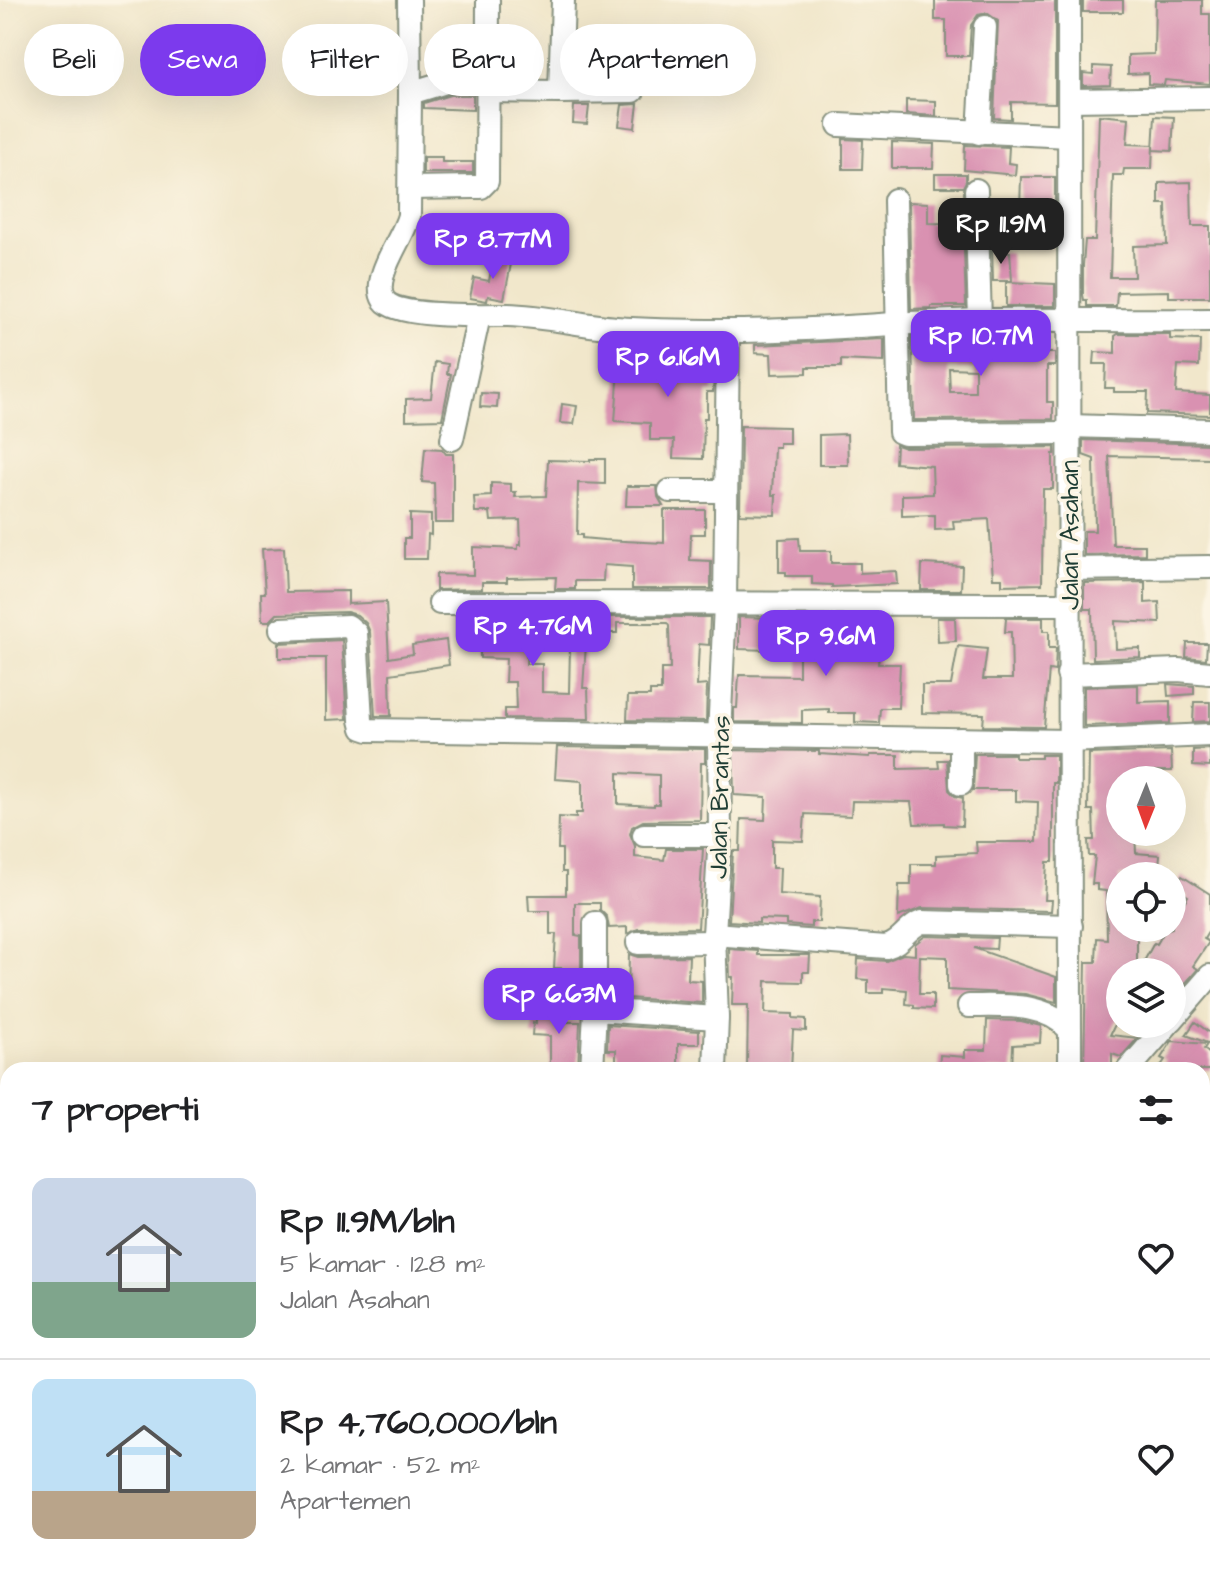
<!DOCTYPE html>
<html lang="id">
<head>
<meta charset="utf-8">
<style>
  body { margin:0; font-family:"Architects Daughter",sans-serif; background:#f2f2f2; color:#202124; height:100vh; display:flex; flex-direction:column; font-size:30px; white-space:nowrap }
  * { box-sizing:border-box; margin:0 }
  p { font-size:26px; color:#757577 }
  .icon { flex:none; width:44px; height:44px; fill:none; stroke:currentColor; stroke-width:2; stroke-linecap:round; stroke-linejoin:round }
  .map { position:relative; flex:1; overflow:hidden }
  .side { position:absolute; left:0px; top:1062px; width:1210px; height:512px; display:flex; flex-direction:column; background:#fff; border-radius:24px 24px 0 0; box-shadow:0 8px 32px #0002 }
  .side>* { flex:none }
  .guide { position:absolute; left:24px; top:24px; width:800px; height:72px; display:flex; gap:16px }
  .needle { width:52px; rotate:181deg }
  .controls { position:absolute; left:1106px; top:766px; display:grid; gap:16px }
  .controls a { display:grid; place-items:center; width:80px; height:80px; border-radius:50%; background:#fff; box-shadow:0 8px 32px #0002; font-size:40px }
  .price { position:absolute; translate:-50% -68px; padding:0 18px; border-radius:16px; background:#7c3aed; color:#fff; font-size:26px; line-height:52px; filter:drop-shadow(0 2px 4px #0008) }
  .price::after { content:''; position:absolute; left:50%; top:48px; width:24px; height:18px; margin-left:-12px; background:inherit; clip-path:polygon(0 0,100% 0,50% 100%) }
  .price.selected { background:#222; color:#fff }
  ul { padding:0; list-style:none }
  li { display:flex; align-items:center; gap:24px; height:200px; padding:0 32px }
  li+li { border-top:2px solid #e0e0e0 }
  li span { display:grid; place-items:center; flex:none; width:224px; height:160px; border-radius:16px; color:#555 }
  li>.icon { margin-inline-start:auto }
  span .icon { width:96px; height:96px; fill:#fffc; stroke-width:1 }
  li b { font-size:34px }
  h2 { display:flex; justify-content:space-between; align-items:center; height:96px; padding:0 32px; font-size:34px }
  .tag { padding:0 28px; border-radius:36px; background:#fff; box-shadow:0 8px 32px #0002; font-size:28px; line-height:72px }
  .tag.selected { background:#7c3aed; color:#fff }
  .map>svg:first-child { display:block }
  .building { fill:#d991b1; fill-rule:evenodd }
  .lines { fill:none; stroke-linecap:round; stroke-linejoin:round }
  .minor-casing { stroke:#889280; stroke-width:26 }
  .minor { stroke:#fff; stroke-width:22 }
  .labels { text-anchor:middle; stroke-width:7; stroke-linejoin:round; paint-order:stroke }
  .street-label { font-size:26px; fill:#1f3d34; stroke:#fcf5e5 }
</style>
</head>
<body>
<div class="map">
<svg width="1210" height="1574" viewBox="0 0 1210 1574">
  <rect width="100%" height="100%" fill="#fcf5e5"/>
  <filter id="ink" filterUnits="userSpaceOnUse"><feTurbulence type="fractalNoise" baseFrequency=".0125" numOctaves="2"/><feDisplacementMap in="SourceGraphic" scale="16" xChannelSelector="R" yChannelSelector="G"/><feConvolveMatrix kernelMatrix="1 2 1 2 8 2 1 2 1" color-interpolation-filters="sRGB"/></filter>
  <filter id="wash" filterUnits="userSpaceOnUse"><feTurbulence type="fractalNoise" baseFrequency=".006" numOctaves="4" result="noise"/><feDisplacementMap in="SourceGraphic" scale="32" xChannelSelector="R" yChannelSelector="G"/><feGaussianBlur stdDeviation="1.8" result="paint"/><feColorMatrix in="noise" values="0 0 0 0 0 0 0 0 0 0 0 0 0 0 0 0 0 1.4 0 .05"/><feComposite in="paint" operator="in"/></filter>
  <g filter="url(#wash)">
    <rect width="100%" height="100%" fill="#f1e7cb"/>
    <g id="blocks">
      <g class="building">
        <path d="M935,0h120v103l-44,-1v17l-17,-1 4,-97 -11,-8 -9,2 -7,10 -2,31h-23v-36h-11z"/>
        <rect x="1083" y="0" width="40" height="12"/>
        <path d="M1155,0h47v14h8v70l-45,-4 -1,5 -16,-1v-11l-20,1v-19l26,-1z"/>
        <path d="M448,30l26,1v17l-26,-1z"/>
        <path d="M1093,66l18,1 -1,18 -27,1v-13l10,1z"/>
        <path d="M450,95h23v15l-49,-2v-5z"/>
        <path d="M906,100l30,1v15l-30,-2z"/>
        <path d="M638,104l-3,24 -16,-2 3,-21z"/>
        <path d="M574,106h15l-2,18 -14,-1z"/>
        <path d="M1099,115l30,3 -2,26 26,1 -1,24h-28l-1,6h-10l-3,102h24l-1,-31 34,-1 -1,-41h-7v-21l32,-1 1,44h18v71h-41v-6l-52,1 -1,14h-29v-6h-3l-1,-5v-30l2,-25h10z"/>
        <path d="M1155,116l19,1 -2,34 -19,-1z"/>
        <path d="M843,139l20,1 -1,29h-19z"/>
        <path d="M892,142l42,2 -1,24h-41z"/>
        <path d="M965,145l44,2 -1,16 8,1 -1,11 -51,-5z"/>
        <path d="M423,157h19v5h31v11h-50z"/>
        <path d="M935,174h31v7l-3,6h-28z"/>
        <path d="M1021,177h34v50h-30v-18h-5z"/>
        <path d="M909,202l19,1v20l35,1 3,82h-35v2l-20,1z"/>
        <path d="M992,247h5v5h13l2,29h-19z"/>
        <path d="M494,256l18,3 -8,40 -16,-3 -1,5 -17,-3 4,-20 15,3z"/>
        <path d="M1006,282l49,2v22h-49z"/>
        <path d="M1009,334h10v3l28,-1 1,17h7v13h-8v36h6v17l-139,1 -2,-83zM949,368l26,1v23h-25z"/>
        <path d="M1118,334h52v5l30,1 -1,26 -21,-1 -2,28 34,2v20l-63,-2 1,-21h-34v-4h-9l1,-24h-12l1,-12 20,1v-17z"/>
        <path d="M884,339v23l-43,-2v7h-34v6l-35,1 -1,-20 -16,-1v-8z"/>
        <path d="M653,344l44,1v30l17,1 -1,16h-6v26h-3l-1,41 -30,-1 1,-18h-24v-17l-35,-2 4,-51 34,3z"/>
        <path d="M435,362l13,2 -1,10h4l-9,45 -36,1v-21l25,-1z"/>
        <path d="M481,393l17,1 -1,14 -17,-1z"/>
        <path d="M562,404l15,2 -3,18 -14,-1z"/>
        <path d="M741,426l48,1v16h-10v4h-5l-2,48h4l-1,20 -35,-1z"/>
        <path d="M847,434l1,31h-29v-30z"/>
        <path d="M1083,440l127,4v14l-101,-2 4,89h32v9l-61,1v-24h11l-1,-72 -11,-4z"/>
        <path d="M896,445l9,3 150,-1v7h-2v35h-10l-1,95 -40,1v-7h-9l-4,-59 -36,2 1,8 -19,1v-15l-33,1v-21l31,-1 -1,-28 -37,-3z"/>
        <path d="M425,448l17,1 4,5h7v69h-18l-1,-40 -12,-1z"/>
        <path d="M590,459h15v25l-27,-1 -1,52h5v3l22,2 60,3v-33h41v24h-14l-1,26 21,1v28h-79v-22l-28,-2 -1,16h-28v8h-20l1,-12 -49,1v4h-25v7l-46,1v-16l37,1v-28l45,2v-4h3l-1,-25 -29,1 -1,-9h-15l-1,-15 17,-1v-13l20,1v8h5l-1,5 31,-1 2,-36 42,1z"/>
        <path d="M627,486h30l1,11 5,9h-37z"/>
        <path d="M410,514l21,1v20l-3,-1 -1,25h-23v-21h6z"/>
        <path d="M799,538l1,13h31v12h29v10l36,-2 1,13 -65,3v-2l-20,-1v-8h-26v-4h-7v-33z"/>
        <path d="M284,548l2,44 62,-1v13l38,-2 3,56 24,-4 -1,-9 34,-5 3,25 -59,9 1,42h-16l-5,-84 -4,-9 -9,-8 -10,-3 -70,2 -7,7h-8l-1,-28h4l-3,-44z"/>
        <path d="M922,564l40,2 -1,24h-40z"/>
        <path d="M1145,582v21l14,-1 1,21 -45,-2 1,28 24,-1v9l-47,2 -1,-50h-8v-26z"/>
        <path d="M482,617h28v3h8v11h10l-2,33h16v28l27,1 1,-47 -16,-3 3,-16 30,3 -4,58h5l1,31 -84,-1v-9h11l-1,-27h-10l1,-23 -26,-1v-9l-14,-1 1,-29 15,1z"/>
        <path d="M598,617h112l-1,28 -10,-1 -2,42 10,-1 -1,36 -79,-1 1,-24h22v-5h11v-22h9l-1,-43 -2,-3h-50v10h-19z"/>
        <path d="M739,617l29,1v32l-29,-1z"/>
        <path d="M825,618h58l-5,46h22l-2,44h-18l-1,15 -24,-1v-9h-26v-4l-27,1v13l-68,-1v-14h3l2,-33 60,1v-44l25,-1z"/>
        <path d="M937,618h18l1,23 -18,1z"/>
        <path d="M1006,618h37v13h6v17h7l-1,23 -6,-1 -5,57 -61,-1 1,-12 -62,-1v-28h29l7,-39 29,3 -4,30h29l-1,-47h-6z"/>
        <path d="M342,640l5,79 -21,1v-62h-47v-15z"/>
        <path d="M1187,643h20l-1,16 -20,-2z"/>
        <path d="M1167,684l27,2v8l-26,2z"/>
        <path d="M1138,685v17l32,-1v22l-86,3v-39z"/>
        <path d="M1194,702h16v19l-17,1z"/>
        <path d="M557,747l148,2v14h-4l-1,57 -57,1 -11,6 -2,7 5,12v11l29,3 2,-11h37l-5,79 -60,1 -11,5v-7l-18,1 -2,-11 -7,-7v-7h-25v32l6,1v67h-19v-35h-8l2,-34h-6v-23h-21l-1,-16h38v-23h-4v-23h-4l1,-32 17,1v-5h6v-32l-27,-2zM618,773l41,2v29h-5v2l-36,-2z"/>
        <path d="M1210,749v18l-17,-1v-16z"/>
        <path d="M733,750l86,1v3l51,3v-2h28v14l41,-1 -1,-8h9l2,30 6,6 8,2 -1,28 -18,-1v-2l-30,1 -3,-22 -59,-1 -1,15 -46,-2 -2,27 -31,-1v28h8l-1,26 41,3 -1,25h-8v5l-25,-2v-5l-27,-1v4l-30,-2 4,-70h7l1,-32 24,1 1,-23 -32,-2z"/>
        <path d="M1171,751l1,20h-34v9h-18v52h15l1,21 24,2 -2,21h-38v52h17v44h-17v42l-10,21 28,3 -17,19 -9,-3v16h-28l2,-108h10l1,-24 10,1 -1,-48 -9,-1v-6h-5l3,-28h-6l-1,-16h6l-1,-30h-5l1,-56z"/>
        <path d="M975,754h40v4h26v-3h15v28h-3v79h-6l-2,38h7l-1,11 -129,-3 -24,9 1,-32h12v-21h25v-9l41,-2 -1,-11h61l1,-40 -22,-1v-11h-43z"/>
        <path d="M1182,876l28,18v35l-6,10 5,3 -16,24 5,3 -15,17 -11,-7v-7h-34l16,-29 3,1 8,-14 7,-2v-7l16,-25 -13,-8z"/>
        <path d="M925,936l72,2 -1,11 -22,-1 82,29v25l-31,-8 -78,-4v-33l-27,-1 -1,38h14v15l-19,-1v-3l-8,-1 1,-14 -24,-2v5h-15v-13l-11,-1 1,-20 28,2 17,-7 12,1v-11z"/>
        <path d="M729,949l29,2v4h52l-1,17h-6v10l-37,-1 -1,32 28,1v4l13,1v12l-13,-1 -2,40h-44l1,-65h-16l1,-28h-3z"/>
        <path d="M629,954l9,3 51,-1 -1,24 14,1v22l-74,-5z"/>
        <path d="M563,1004v18h17l-2,48h-28v-34l-18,-1 1,-12 3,1 -1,-19z"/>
        <path d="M987,1020l34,1 20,5 -1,17 -27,2 -1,25h-73l1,-15 25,2v-7h21z"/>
        <path d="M1195,1022l15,11v11l-24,-9z"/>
        <path d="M608,1025l91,6v13h-21v26h-47v-8h-15v-12h-9z"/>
        <path d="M1172,1041l35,3 -3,5 6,5v16h-52l7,-10 -4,-2z"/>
      </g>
    </g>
  </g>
  <g filter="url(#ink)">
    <use href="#blocks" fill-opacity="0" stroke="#889280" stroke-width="2"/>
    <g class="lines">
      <g class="minor-casing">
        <g id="minor">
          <path d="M409,0l1,93"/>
          <path d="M1069,0l1,1070"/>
          <path d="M487,62l-28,16 -49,15 -1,122c-4,21 -39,63 -25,85 12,18 100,15 124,15 36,1 72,10 108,13 36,3 73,3 109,3 85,1 170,-9 255,-11 76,-1 153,1 230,0"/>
          <path d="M487,91l73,1 3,-92"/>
          <path d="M560,92l73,-1"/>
          <path d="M1070,100l140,-2"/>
          <path d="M839,125l230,11"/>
          <path d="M979,133l6,-106"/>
          <path d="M410,188l64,-1h7l6,-6 1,-181"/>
          <path d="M976,190l4,130"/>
          <path d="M895,200l5,232 5,2 164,-1"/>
          <path d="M1069,426l141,4"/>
          <path d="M452,439l27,-123"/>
          <path d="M670,491h56"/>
          <path d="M1069,569l141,-2"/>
          <path d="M440,603l629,1"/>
          <path d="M281,629l67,-3 8,7 5,87 2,8 6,2 699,11 142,-6"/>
          <path d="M1068,674l110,-4 32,3"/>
          <path d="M961,739v45"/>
          <path d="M644,835h76"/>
          <path d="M714,934l172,13c16,-4 21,-20 36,-25l149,4"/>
          <path d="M638,943l76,-1"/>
          <path d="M969,1006c35,0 76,-4 101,24"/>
          <path d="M595,1010v-87"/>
          <path d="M1172,1020l38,-44"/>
          <path d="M592,1070l3,-60 122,8"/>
          <path d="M715,1070l2,-52 -3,-84 6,-99 -1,-99 6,-132 3,-273"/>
          <path d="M1128,1070l40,-46"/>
          <path d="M0,1229h8"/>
          <path d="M1202,1243h8"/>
          <path d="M0,1503l8,9"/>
          <path d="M0,1573l8,-11"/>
          <path d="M686,1574l7,-8"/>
        </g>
      </g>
      <use href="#minor" class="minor"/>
    </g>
  </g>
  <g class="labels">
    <g class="street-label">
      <text transform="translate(1069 535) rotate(-90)" y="9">Jalan Asahan</text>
      <text transform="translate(719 797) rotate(-89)" y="9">Jalan Brantas</text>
    </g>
  </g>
</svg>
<div class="controls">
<a><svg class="needle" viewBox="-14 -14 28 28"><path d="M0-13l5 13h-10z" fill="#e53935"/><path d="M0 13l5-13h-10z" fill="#757577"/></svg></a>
<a><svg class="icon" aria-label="locate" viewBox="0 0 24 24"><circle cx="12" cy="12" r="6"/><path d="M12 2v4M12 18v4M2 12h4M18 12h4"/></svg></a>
<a><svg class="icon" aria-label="layers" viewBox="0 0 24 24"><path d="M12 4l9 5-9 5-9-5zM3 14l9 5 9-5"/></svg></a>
</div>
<b class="price selected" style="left:1001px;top:266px">Rp 11.9M</b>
<b class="price" style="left:493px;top:281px">Rp 8.77M</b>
<b class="price" style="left:981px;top:378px">Rp 10.7M</b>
<b class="price" style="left:668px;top:399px">Rp 6.16M</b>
<b class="price" style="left:533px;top:668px">Rp 4.76M</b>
<b class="price" style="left:826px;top:678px">Rp 9.6M</b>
<b class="price" style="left:559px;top:1036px">Rp 6.63M</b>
<div class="guide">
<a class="tag">Beli</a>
<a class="tag selected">Sewa</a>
<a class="tag">Filter</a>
<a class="tag">Baru</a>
<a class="tag">Apartemen</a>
</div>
<section class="side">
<h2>7 properti<svg class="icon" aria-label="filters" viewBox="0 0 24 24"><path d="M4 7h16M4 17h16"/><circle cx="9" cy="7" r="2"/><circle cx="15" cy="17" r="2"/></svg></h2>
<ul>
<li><span style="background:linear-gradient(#c9d6e8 65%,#7fa58c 0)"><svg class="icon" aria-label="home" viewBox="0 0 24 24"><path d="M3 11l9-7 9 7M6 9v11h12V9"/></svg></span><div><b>Rp 11.9M/bln</b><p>5 kamar · 128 m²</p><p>Jalan Asahan</p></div><svg class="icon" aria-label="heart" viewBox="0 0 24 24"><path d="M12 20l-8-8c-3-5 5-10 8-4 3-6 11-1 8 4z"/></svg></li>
<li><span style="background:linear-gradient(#bfe0f5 70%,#b9a48a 0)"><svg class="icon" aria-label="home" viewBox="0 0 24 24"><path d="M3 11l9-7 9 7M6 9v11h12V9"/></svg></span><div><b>Rp 4,760,000/bln</b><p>2 kamar · 52 m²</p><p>Apartemen</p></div><svg class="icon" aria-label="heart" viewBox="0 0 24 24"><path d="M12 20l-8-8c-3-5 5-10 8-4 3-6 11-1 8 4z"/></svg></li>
</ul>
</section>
</div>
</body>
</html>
